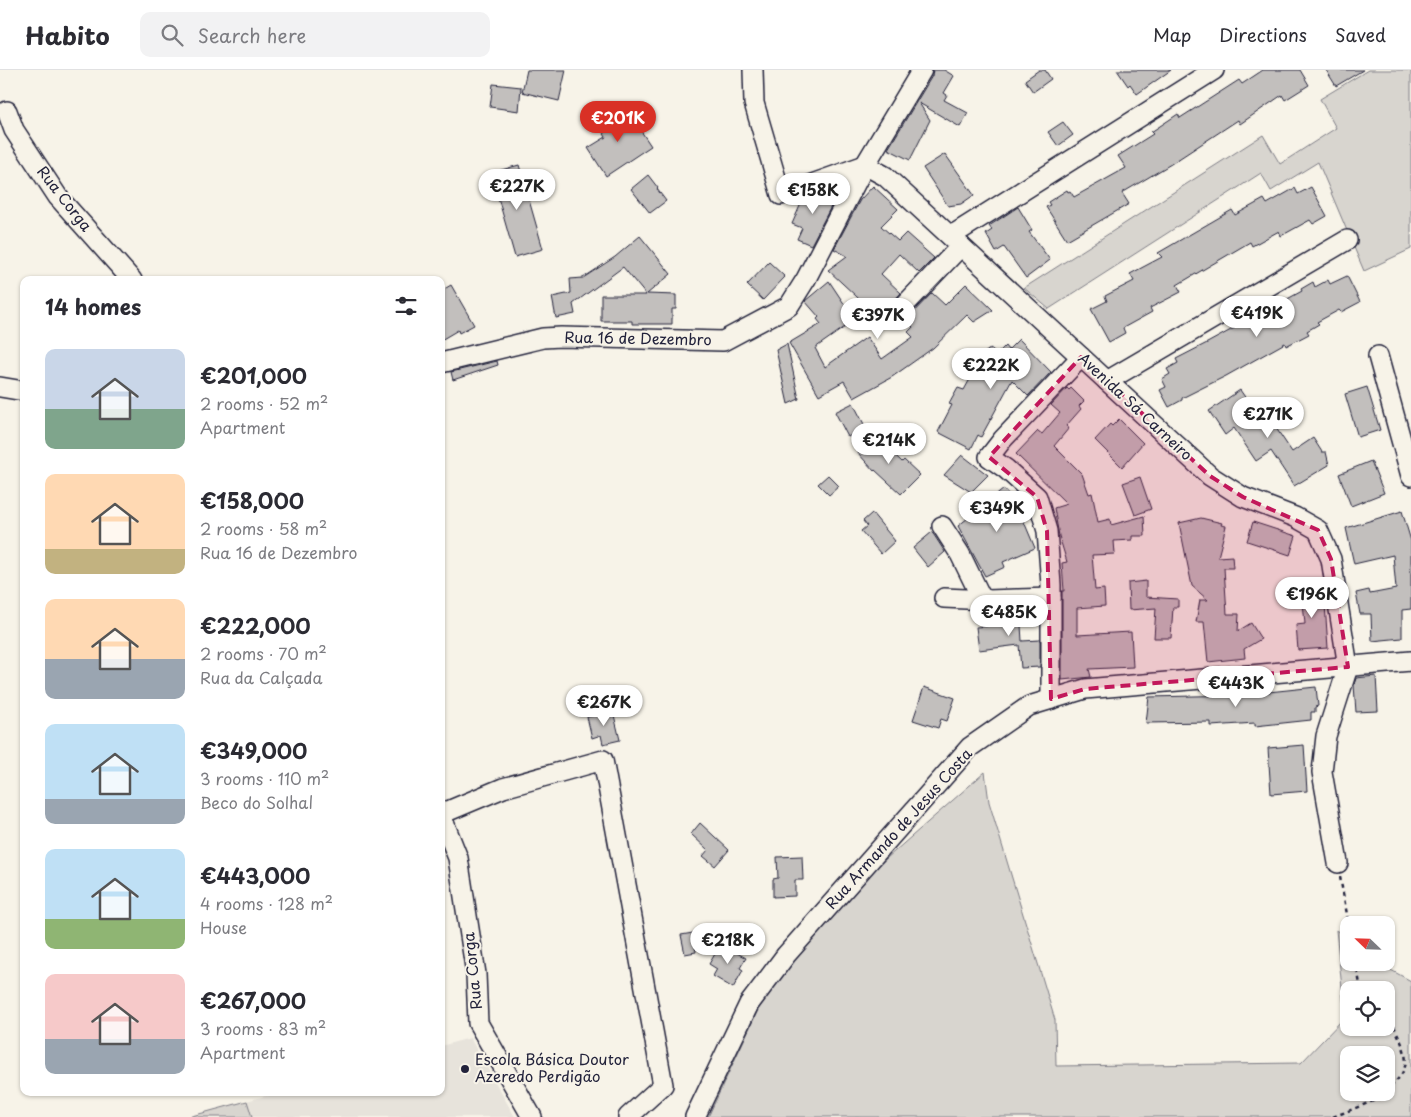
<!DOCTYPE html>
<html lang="en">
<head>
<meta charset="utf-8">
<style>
  body { margin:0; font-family:"Playpen Sans",sans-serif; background:#f2f2f3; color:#2b2b33; height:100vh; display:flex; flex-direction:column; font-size:19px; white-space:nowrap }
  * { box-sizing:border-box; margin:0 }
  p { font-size:16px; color:#7c7c81 }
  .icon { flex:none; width:28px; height:28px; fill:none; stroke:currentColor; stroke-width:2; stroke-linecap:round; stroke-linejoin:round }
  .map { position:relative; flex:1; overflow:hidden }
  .details { position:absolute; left:20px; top:206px; width:425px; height:820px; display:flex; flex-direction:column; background:#fff; border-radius:10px; box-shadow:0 1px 4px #0004 }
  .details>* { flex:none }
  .needle { width:32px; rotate:293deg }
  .fabs { position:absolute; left:1340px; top:846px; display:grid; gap:10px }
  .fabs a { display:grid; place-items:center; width:55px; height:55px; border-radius:10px; background:#fff; box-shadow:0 1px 4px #0004; font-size:25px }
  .price { position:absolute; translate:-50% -42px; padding:0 11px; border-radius:18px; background:#fff; color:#222; font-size:16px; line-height:32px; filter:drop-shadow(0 1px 2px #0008) }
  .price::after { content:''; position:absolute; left:50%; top:30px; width:15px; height:11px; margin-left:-8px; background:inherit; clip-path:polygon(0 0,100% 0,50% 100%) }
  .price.current { background:#d93025; color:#fff }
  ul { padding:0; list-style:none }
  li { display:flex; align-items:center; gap:15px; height:125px; padding:0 25px }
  li span { display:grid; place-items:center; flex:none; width:140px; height:100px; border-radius:10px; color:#555 }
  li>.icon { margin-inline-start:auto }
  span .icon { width:60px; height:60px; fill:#fffc; stroke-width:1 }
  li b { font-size:21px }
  h2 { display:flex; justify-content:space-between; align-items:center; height:60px; padding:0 25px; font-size:21px }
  header { display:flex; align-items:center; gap:30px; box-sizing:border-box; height:70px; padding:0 25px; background:#fff; border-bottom:1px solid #e1e1e2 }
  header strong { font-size:24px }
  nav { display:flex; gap:28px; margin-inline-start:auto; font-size:18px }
  .search { width:350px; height:45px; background:#f2f2f3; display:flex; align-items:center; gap:12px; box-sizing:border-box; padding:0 18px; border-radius:10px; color:#7c7c81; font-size:19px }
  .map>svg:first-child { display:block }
  .built { fill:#e7e3db }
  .green { fill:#d8d5cf; stroke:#7d7c85; fill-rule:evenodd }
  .building { fill:#c2bfbd; stroke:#22223b }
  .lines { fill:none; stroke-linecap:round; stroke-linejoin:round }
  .minor-casing { stroke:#22223b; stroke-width:22 }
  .path { stroke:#22223b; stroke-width:2.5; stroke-dasharray:4 4; stroke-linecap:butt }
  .minor { stroke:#f7f3e8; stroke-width:19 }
  .marked { fill:#c2185b; fill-opacity:0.2; stroke:#c2185b; stroke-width:4; stroke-dasharray:10 6; stroke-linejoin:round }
  .poi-dot { fill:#22223b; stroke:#f7f3e8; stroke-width:2 }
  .labels { text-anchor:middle; stroke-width:4; stroke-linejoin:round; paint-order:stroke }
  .street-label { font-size:15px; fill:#22223b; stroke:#f7f3e8 }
  .poi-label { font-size:15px; fill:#22223b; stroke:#f7f3e8; text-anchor:start }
</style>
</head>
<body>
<header>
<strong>Habito</strong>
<div class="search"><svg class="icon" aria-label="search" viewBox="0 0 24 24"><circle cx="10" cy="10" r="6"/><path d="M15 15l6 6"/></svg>Search here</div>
<nav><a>Map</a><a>Directions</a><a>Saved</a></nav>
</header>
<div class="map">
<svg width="1411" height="1047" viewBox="0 0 1411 1047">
  <rect width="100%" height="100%" fill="#f7f3e8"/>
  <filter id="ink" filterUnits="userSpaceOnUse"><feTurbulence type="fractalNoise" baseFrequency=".02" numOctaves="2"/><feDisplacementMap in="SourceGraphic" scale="10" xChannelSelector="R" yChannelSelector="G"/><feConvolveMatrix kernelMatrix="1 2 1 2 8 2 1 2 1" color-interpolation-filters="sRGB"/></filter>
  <g filter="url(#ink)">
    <path class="built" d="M470,968l45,79h-327l88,-24 165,-1v-46z"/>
    <g class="green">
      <path d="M1368,0h43v179l-47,22 -46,-109 -47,29 -10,-18 -212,136 -25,-21 239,-153 17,29 56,-36 -16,-29z"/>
      <path d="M985,702l4,30 66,218 1,46 245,-3 44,-46 -9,-87 13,10v22l29,1 33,18v136h-703l50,-107 64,-95zM1349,920h37v38h-37zM1349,985h37v37h-37z"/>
      <path d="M247,1031l5,16h-64z"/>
    </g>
    <g class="building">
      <path d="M527,0h39l-7,31 -37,-9z"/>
      <path d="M933,0h11l10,6 -10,17 3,2 -3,5 24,13 -8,14 -41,-24 11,17 -20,40 -22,-11 44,-73z"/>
      <path d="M1039,0h6l6,9 -18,13 -8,-12z"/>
      <path d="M1117,0h54l-34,24 -7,-10 -2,2z"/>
      <path d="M1263,0h37l9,15 -24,15 -3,-5 -42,29 -2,-4 -67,44 -49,29 7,11 -62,36 -21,-33 4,-2 -2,-3 19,-12 1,2 2,-1 4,6 52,-29 -8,-12 35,-22 -2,-2 27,-18 2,4 59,-38 3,4z"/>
      <path d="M1326,0h37l-27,16z"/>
      <path d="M493,14l28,3 -2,24 -29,-4z"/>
      <path d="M622,42l7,10 4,-3 18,27 -45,30 -18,-28 18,-11 -9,-14 14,-9 3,4z"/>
      <path d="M1063,52l10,13 -15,11 -10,-14z"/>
      <path d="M945,84l29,41 -13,9 -13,2 -25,-38z"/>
      <path d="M519,95l24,84 -28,8 -24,-84z"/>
      <path d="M648,105l10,13 -1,1 9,12 -16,12 -19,-24z"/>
      <path d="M873,116l25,23 -17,17 17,15 8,-8 28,25 -15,15 -20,-19 -18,20 20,19 -11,12 -4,-5 -15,10 -43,-40 19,-14 -13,-7 26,-49z"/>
      <path d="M1311,117l16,29 -14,8 -3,-4 -29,16 -2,-5 -27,15 -2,-4 -73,43 4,7 -31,16 2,4 -29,16 2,5 -16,9 -18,-33 16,-8 -2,-5 29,-15 -4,-7 32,-17 -4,-4 74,-43 3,5 29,-16 3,5 28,-16 3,6z"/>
      <path d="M832,119l4,2 -1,3 2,1 -26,50 -14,-6 5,-11 -10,-4 11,-25z"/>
      <path d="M1018,137l14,23 -3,2 21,28 -24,18 -22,-31 -8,5 -10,-18 6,-4 -3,-4z"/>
      <path d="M640,166l31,38 -24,20 29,1v14h-4v15h-40v-3h-31v-26h45l-23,-28 -50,37 2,10 -19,4 -4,-21 19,-4 -1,-14 13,-1 32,-21z"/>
      <path d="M769,192l16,15 -22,23 -16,-15z"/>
      <path d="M1347,206l13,26 -19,10 -2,-2 -22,12 2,2 -12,7 2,3 -23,12 -1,-3 -59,33 -44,22v2l-13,7 -9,-17 6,-3 -4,-8 8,-5 -3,-5 11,-6 -2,-4 33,-17 93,-51 -1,-2 12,-7 2,5 13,-7 2,4z"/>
      <path d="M829,211l26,39 -40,28 10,19 42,-30 15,22 31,-22 -5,-5 5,-5 -7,-7 26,-27 13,12 21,-21 27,26 -19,12 -7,-7 -34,33 -41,29 -38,21 -10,-17 -25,14 -30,-52 32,-19 -4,-5 2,-2 -14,-16z"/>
      <path d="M451,215l23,40 -15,8 -1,-3 -17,10v-49z"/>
      <path d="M1019,269l32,33 -23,24 -16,-16 -31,57 -3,-2 -7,14 -33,-17 14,-27 -3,-1 9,-16 6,2 11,-20 -7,-5 23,-17 5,7 9,-9 3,4z"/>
      <path d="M787,274l12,55 -11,5 -12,-54z"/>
      <path d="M497,291l1,4 -45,15 -2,-8z"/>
      <path d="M1367,317l13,43 -22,7 -13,-43z"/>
      <path d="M1067,318l2,2 2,-2 13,13 -5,5 2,3 -15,17 3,2 -15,18 28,28 7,20 3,-1 6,29 12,-3 1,6 33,-9 1,20h-13v4l-18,1 1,13 -23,1 3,35 9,-1 1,17 -28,2v27l54,-3 2,35 -44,2 2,8 -29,3v-89h2l-2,-28 5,-1 -8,-26 -5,-28 13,-4 -51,-50 22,-23 4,3 18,-21 -9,-8z"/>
      <path d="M1240,320l23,33 7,-4 22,33 21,-14 9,14h4l3,13 -35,21 -23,-35 -15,10 -22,-33 -9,7 -16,-24z"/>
      <path d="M853,333l13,25 -18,9 -13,-25z"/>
      <path d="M1119,349l24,24 -21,24 -27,-27 15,-16 2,2z"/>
      <path d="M875,366l27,26 2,-2 16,15 -19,19 -26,-24 -1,1 -16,-18z"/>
      <path d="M962,385l26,20 -17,17 -27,-17z"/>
      <path d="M1371,391l13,32 -33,13 -12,-32z"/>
      <path d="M828,405l11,11 -10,9 -11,-11z"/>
      <path d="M1140,407l11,32 -16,6 -12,-32z"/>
      <path d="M1004,419l21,26 -3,2 13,31 -32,14 2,5 -20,9 -27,-50z"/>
      <path d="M1402,441l9,30v68l-9,1v28l-30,3 -1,-27h-11l-4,-21 13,-3 1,4 26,-5 -3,-34 -39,9 -8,-36z"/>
      <path d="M872,443l23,28 -14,13 -20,-23 6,-5 -4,-5z"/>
      <path d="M1201,448l21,5 -1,2 5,1 -8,31 14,-1 1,12h-9l3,46h12l-1,17 13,-8 10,16 -17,10 1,9 -37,4 -4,-40h-8l4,-22h8l-16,-14 -13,-63z"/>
      <path d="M1253,452l43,14 -6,19 -43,-14z"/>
      <path d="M932,462l13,20 -17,15 -15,-19z"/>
      <path d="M1146,511v16l32,2v8h-5l-2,31h-17l2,-30 -27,2 -1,-27z"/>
      <path d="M1306,518v3l18,-2 4,59 -30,2 -2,-25 9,-1 -2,-22 -11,1 -1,-14z"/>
      <path d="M1020,540l2,31 18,-1v27l-19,1 -2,-23 -40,5 -3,-23 11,-1 1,-15z"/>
      <path d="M1376,606l2,35 -22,1 -2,-27 2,-7z"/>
      <path d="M924,617l31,11 -8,23 -6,-2 -3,9 -25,-8z"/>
      <path d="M1316,617l2,19 -3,1v5h-4v8l-56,6v-3l-44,3v-4l-65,1 3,-26 91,-2z"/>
      <path d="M613,641l7,29 -17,4 -2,-9 -9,3 -5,-21z"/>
      <path d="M1304,675l3,46 -36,3 -3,-46z"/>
      <path d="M700,753l29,27 -14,16 -12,-10 5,-6 -17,-16z"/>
      <path d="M802,786l1,24h-8v16l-22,1v-18l5,-1 -1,-21z"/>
      <path d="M693,863l3,19 -11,2 -4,-19z"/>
      <path d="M721,874l25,14 -6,10 3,2 -10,18 -20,-12 4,-7 -8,-5z"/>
    </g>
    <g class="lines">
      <g class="minor-casing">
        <g id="minor">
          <path d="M753,0l1,33 27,92 84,-30"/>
          <path d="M7,41l7,19 44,67 74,83"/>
          <path d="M865,95l20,11 325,300 33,21 52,20 23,13 13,29 17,108 -22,69 -4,36 16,91"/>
          <path d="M951,166l263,-166"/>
          <path d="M897,243l64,-67"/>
          <path d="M1378,286l33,120"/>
          <path d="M441,293l102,-25 18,-1 162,4 66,-35 17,-27 59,-114 57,-95"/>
          <path d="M1107,311l240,-141"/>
          <path d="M0,317l24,4"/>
          <path d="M942,456l18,28 21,43 7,3 63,-2"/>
          <path d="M944,528l44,2"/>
          <path d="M1051,629v-114l-4,-54 -10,-34 -31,-28 -17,-12 14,-18 78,-82"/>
          <path d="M441,744l62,-26 100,-28 60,325 -35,32"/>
          <path d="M441,745l17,43 18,116 2,49 54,94"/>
          <path d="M695,1047l54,-113 37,-49 184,-208 59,-41 56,-17 326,-28"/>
        </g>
      </g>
      <g class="path">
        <path d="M1340,807l9,48"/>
        <path d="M1356,892l5,28"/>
        <path d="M1386,942c5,8 9,16 13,25 12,26 8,35 -13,54"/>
        <path d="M1333,1047l45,-18 7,-7"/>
      </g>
      <use href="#minor" class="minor"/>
    </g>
  </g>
  <path class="marked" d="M1081,287l129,119 33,21 75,33 13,29 17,108 -263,22 -34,10 -4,-168 -10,-34 -48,-40z"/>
  <circle class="poi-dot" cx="465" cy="999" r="5"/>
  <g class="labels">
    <g class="street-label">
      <text transform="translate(64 129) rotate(52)" y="5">Rua Corga</text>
      <text transform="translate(638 269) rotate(1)" y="5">Rua 16 de Dezembro</text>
      <text transform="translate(1135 337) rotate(43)" y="5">Avenida Sá Carneiro</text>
      <text transform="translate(899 759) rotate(-48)" y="5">Rua Armando de Jesus Costa</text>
      <text transform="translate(473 901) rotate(-96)" y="5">Rua Corga</text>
    </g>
    <g class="poi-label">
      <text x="475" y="995">Escola Básica Doutor<tspan x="475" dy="17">Azeredo Perdigão</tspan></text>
    </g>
  </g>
</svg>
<div class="fabs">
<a><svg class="needle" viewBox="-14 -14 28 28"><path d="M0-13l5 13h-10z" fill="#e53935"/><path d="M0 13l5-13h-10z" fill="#7c7c81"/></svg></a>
<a><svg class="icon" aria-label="locate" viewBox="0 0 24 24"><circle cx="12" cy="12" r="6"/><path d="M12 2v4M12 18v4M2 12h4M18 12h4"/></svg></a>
<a><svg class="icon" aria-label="layers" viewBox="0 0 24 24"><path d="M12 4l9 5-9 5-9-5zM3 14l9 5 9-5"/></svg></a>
</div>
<b class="price current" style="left:618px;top:73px">€201K</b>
<b class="price" style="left:517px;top:141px">€227K</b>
<b class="price" style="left:813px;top:145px">€158K</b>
<b class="price" style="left:1257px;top:268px">€419K</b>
<b class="price" style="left:878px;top:270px">€397K</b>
<b class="price" style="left:991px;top:320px">€222K</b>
<b class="price" style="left:1268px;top:369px">€271K</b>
<b class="price" style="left:889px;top:395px">€214K</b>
<b class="price" style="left:997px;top:463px">€349K</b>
<b class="price" style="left:1312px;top:549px">€196K</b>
<b class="price" style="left:1009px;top:567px">€485K</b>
<b class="price" style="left:1236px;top:638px">€443K</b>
<b class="price" style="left:604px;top:657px">€267K</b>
<b class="price" style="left:728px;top:895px">€218K</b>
<section class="details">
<h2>14 homes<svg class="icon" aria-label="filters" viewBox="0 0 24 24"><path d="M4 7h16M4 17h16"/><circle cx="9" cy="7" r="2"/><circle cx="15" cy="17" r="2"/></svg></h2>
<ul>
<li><span style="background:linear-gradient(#c9d6e8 60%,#7fa58c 0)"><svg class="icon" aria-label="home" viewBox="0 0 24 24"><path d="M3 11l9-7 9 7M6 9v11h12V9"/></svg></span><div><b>€201,000</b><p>2 rooms · 52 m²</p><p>Apartment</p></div></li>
<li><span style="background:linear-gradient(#ffd9b3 75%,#c2b280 0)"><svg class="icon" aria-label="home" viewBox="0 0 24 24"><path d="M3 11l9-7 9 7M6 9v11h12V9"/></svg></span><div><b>€158,000</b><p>2 rooms · 58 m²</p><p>Rua 16 de Dezembro</p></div></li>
<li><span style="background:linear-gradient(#ffd9b3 60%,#9aa5b1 0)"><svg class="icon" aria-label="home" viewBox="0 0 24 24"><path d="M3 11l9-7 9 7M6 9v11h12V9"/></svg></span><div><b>€222,000</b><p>2 rooms · 70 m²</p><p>Rua da Calçada</p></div></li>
<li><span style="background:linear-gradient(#bfe0f5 75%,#9aa5b1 0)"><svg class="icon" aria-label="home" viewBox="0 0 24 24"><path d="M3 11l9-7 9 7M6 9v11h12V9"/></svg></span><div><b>€349,000</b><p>3 rooms · 110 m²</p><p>Beco do Solhal</p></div></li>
<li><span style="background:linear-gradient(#bfe0f5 70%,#8fb573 0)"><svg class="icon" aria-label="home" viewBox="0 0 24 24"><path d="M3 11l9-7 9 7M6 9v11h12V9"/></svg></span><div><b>€443,000</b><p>4 rooms · 128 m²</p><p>House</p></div></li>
<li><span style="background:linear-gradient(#f6c9c9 65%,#9aa5b1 0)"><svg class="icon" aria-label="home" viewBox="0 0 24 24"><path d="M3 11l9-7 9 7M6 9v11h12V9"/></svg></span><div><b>€267,000</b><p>3 rooms · 83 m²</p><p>Apartment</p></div></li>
</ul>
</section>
</div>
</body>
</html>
